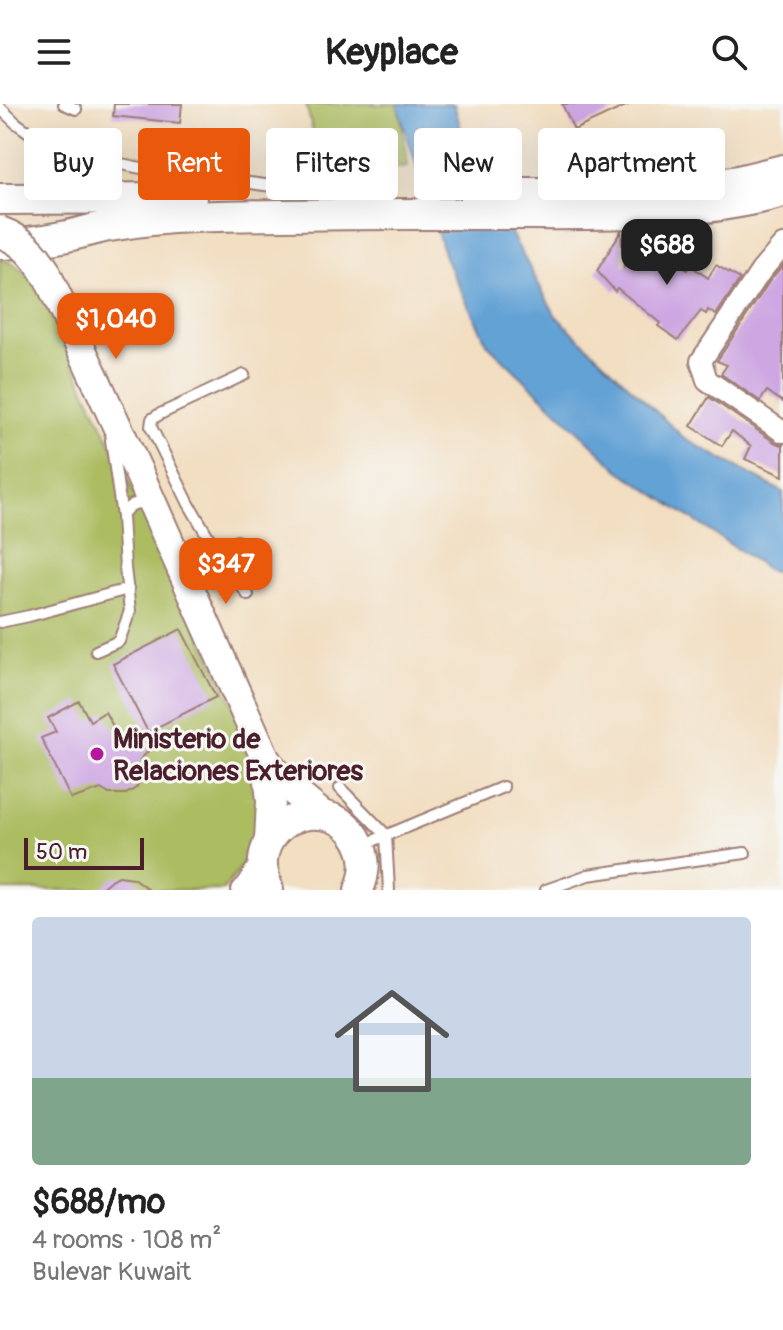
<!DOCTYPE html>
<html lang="en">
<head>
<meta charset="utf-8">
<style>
  body { margin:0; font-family:Pangolin,sans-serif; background:#f2f2f2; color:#222; height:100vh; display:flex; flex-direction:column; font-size:30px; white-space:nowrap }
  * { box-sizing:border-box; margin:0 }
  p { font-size:26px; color:#767676 }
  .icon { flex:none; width:44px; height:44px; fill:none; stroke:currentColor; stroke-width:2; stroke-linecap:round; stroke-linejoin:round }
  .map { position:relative; height:786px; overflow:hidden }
  .side { display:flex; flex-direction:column; background:#fff; flex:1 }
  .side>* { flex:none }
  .hud { position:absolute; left:24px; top:24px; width:736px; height:72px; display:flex; gap:16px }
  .scale { position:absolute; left:24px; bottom:20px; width:120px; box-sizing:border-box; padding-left:8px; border:4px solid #4a1f2b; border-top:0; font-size:22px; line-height:28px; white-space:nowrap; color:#4a1f2b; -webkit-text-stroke:6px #f6f6f2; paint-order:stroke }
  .price { position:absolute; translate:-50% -68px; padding:0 18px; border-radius:16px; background:#ea580c; color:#fff; font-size:26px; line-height:52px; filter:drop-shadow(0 2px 4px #0008) }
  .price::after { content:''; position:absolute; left:50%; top:48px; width:24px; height:18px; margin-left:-12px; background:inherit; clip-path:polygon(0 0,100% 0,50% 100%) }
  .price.active { background:#222; color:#fff }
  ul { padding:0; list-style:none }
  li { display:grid; align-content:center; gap:16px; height:424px; padding:0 32px }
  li+li { border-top:2px solid #e0e0e0 }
  li span { display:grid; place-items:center; height:248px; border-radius:8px; color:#555 }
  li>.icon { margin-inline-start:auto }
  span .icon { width:144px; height:144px; fill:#fffc; stroke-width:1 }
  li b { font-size:34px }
  .tag { padding:0 28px; border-radius:8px; background:#fff; box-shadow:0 8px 32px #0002; font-size:28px; line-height:72px }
  .tag.active { background:#ea580c; color:#fff }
  header { display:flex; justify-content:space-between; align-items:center; height:104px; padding:0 32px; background:#fff; font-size:36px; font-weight:700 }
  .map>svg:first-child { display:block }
  .green { fill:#acbc60; stroke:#7b6e46; stroke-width:2 }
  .water { fill:#63a2d5; stroke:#566080; stroke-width:2 }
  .building { fill:#cda6e2 }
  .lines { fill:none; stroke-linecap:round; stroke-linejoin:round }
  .lane-casing { stroke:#9e7e76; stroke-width:14 }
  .street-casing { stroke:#9e7e76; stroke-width:24 }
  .secondary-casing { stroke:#9e7e76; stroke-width:32 }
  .primary-casing { stroke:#9e7e76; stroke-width:34 }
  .lane { stroke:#fff; stroke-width:10 }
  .street { stroke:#fff; stroke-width:20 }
  .secondary { stroke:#fff; stroke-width:28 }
  .primary { stroke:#fff; stroke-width:30 }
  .primary-bridge-casing { stroke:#9e7e76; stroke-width:34; stroke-linecap:butt }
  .primary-bridge { stroke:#fff; stroke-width:30 }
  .poi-dot { fill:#b5179e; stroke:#f6f6f2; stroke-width:3 }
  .labels { text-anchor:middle; stroke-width:6; stroke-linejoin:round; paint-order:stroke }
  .poi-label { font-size:28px; font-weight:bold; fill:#4a1f2b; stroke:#f6f6f2; text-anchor:start }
</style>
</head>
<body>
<header><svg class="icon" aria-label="menu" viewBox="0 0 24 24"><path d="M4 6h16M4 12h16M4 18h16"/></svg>Keyplace<svg class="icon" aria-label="search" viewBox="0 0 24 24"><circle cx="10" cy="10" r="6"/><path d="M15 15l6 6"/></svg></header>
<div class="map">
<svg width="783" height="786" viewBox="0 0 783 786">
  <rect width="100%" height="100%" fill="#f6f6f2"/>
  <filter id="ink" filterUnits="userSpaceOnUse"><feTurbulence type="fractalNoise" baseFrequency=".0125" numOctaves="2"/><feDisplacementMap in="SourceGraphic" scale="16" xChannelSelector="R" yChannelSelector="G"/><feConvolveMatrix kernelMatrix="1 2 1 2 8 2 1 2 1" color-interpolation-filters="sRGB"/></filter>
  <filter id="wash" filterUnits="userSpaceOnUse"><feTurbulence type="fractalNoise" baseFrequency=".006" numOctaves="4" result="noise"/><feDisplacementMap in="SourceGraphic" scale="32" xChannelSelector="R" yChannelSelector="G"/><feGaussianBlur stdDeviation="1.8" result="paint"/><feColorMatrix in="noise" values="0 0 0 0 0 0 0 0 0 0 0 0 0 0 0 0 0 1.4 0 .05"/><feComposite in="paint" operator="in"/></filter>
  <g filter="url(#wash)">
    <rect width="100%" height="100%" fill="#f2dec1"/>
    <g class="green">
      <path d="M306,0h93l9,63 -85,5z"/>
      <path d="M0,155c15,3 25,15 36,25l221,471c1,21 5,43 4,64 -1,23 -23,55 -39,71h-222z"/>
    </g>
    <path class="water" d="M397,0h57l14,51 88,161 129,123 98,53v82l-13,-3 -151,-101 -131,-125 -42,-85z"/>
    <g id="blocks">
      <g class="building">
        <path d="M114,0h68l-2,19 -67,-7z"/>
        <path d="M562,0h68l-56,26z"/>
        <path d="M621,127l3,36 17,-23 23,18 5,-6 18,14 3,-5 18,13 8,-13 24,14 -24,36 -8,-5 -2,4 -5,-3 -23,29 -20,-14 2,-3 -43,-35 -2,3 -18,-20z"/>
        <path d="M783,161v137l-16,-11 -7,10 -39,-27 6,-9 -10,-4 54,-82z"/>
        <path d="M709,293l67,46 7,2v31l-38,-17 6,-13 -19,-15 -10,15 -31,-20z"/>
        <path d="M181,525l35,68 -68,35 -35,-68z"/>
        <path d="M79,597l11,20 15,-9 18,32 15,-9 13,13 -11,12 5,12 -9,16 -10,6h-17l-8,-5 -30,10 -30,-61 15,-6 -8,-14z"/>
        <path d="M119,772l14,2 16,12h-50l13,-11z"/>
      </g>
    </g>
  </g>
  <g filter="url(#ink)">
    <use href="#blocks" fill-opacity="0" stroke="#9e7e76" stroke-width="2"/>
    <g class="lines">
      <g class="lane-casing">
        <g id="lane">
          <path d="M64,0l12,5"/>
          <path d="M0,4l16,15 27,19 28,12 75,15 193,26"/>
          <path d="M244,271l-84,39 -8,5 -1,8 38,77 27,46 32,45"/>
          <path d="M122,413c5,-12 15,-17 27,-12"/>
          <path d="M181,460l56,-23"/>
          <path d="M0,518l29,-6 99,-27"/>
          <path d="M96,547l23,-10 11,-30 -5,-43 -3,-51 -11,-77"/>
          <path d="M340,684l46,47 3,55"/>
          <path d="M363,741l140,-58"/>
          <path d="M546,786l42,-15 157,-22"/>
        </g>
      </g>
      <g class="street-casing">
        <g id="street">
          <path d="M783,141l-22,26 -60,90 6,19 76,52"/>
          <path d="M242,786l6,-6 15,-26"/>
        </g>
      </g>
      <g class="secondary-casing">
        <g id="secondary">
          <path d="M46,169l92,198 129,291 4,39 -2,39"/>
          <path d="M267,658l24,27 30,25"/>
          <path d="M269,786c-3,-10 -7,-19 -6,-30 5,-47 68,-62 93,-23 11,18 11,34 3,53"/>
        </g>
      </g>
      <g class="primary-casing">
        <g id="primary">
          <path d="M475,89h187l76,-12 45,-11"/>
          <path d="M0,95l191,-1"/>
          <path d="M2,140c20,-1 40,-3 60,-7 16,-3 31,-8 47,-11 28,-5 57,-8 85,-9 102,-4 203,-3 305,-3 96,0 190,4 284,-22"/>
        </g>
      </g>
      <use href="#lane" class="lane"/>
      <use href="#street" class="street"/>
      <use href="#secondary" class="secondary"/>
      <use href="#primary" class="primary"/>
      <g class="primary-bridge-casing">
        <path id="primary-bridge" d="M0,128c22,8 34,21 46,41"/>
      </g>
      <use href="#primary-bridge" class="primary-bridge"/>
    </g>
  </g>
  <circle class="poi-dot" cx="97" cy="650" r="8"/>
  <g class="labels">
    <g class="poi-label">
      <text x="113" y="644">Ministerio de<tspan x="113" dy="32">Relaciones Exteriores</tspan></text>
    </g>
  </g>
</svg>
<div class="scale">50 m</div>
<b class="price active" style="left:667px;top:183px">$688</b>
<b class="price" style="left:116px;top:257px">$1,040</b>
<b class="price" style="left:226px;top:502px">$347</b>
<div class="hud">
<a class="tag">Buy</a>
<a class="tag active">Rent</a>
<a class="tag">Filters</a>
<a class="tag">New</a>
<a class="tag">Apartment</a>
</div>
</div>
<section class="side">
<ul>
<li><span style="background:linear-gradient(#c9d6e8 65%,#7fa58c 0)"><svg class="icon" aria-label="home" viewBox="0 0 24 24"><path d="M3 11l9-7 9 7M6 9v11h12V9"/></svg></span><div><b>$688/mo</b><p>4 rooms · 108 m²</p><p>Bulevar Kuwait</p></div></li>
</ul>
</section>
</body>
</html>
